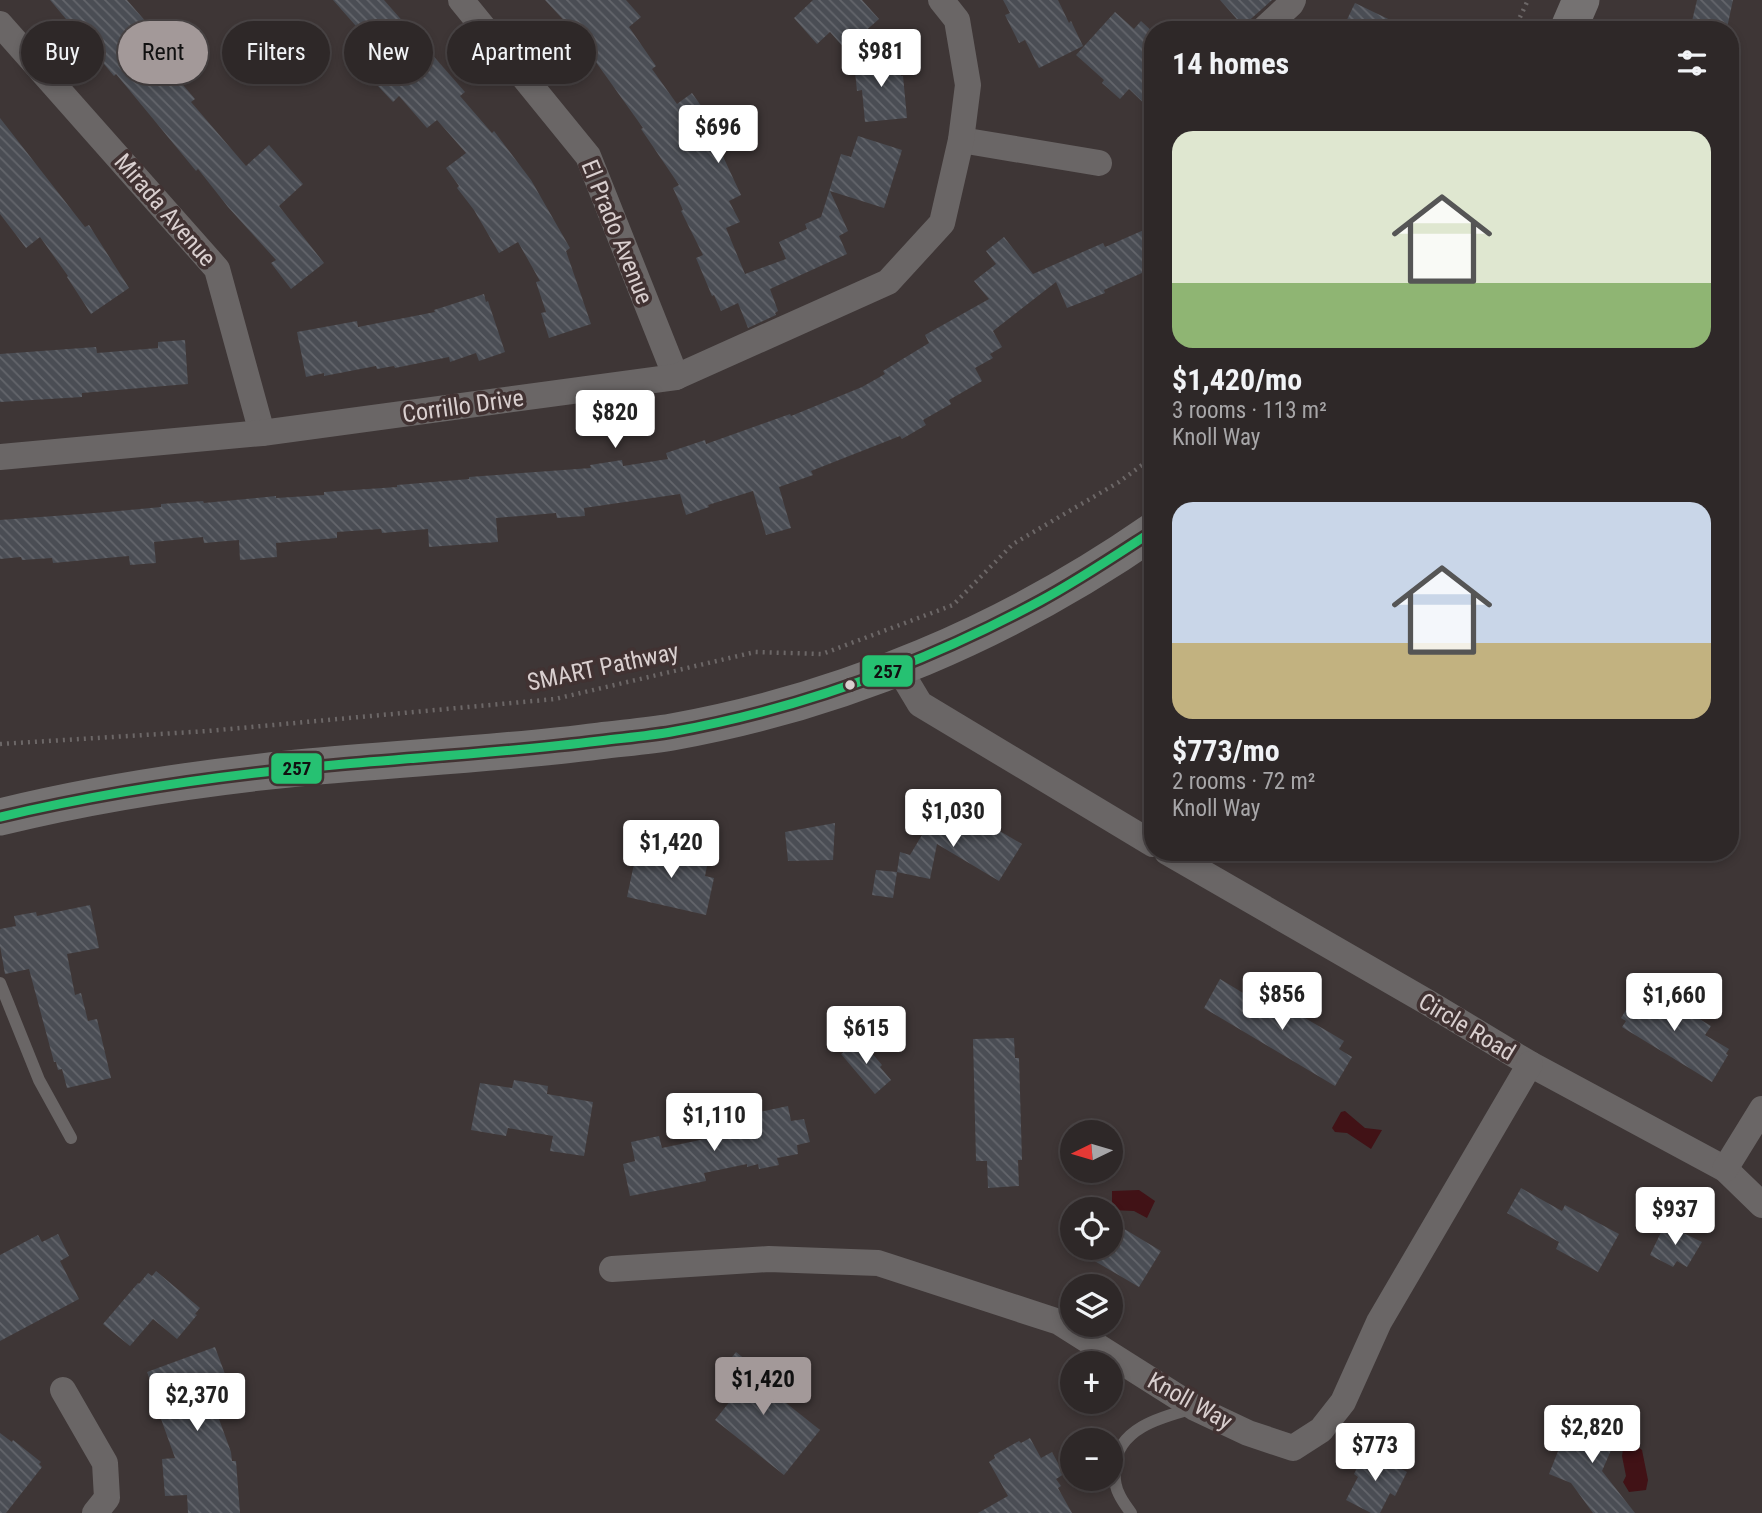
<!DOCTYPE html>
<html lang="en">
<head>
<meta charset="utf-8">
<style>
  body { margin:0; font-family:"Roboto Condensed",sans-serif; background:#363030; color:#f1f3f6; height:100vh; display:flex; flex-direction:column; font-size:26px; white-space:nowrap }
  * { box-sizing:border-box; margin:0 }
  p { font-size:23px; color:#a7a6a8 }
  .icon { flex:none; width:38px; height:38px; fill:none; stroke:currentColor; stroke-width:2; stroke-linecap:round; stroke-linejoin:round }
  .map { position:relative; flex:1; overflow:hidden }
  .side { position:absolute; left:1144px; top:21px; width:595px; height:840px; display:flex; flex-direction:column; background:#2e2828; border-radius:28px; box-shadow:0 4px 10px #0003,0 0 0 2px #494445 }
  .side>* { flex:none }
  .hud { position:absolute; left:21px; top:21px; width:665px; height:63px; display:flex; gap:14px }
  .needle { width:46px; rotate:265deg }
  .buttons { position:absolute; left:1060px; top:1120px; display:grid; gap:14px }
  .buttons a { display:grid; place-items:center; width:63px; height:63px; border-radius:50%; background:#2e2828; box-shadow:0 4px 10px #0003,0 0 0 2px #494445; font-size:35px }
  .price { position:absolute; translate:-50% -60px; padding:0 16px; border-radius:7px; background:#fff; color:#222; font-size:23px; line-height:46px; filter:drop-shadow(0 2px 4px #0008) }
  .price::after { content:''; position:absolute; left:50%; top:42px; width:21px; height:16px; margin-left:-10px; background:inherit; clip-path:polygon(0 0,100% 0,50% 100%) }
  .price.on { background:#a39999; color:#111 }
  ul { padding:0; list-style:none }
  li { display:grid; align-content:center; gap:14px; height:371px; padding:0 28px }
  li span { display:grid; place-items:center; height:217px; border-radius:21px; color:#555 }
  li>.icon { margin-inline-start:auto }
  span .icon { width:126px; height:126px; fill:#fffc; stroke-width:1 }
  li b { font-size:30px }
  h2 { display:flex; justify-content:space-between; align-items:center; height:84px; padding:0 28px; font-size:30px }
  .chip { padding:0 24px; border-radius:32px; background:#2e2828; box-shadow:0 4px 10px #0003,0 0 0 2px #494445; font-size:24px; line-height:63px }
  .chip.on { background:#a39999; color:#111 }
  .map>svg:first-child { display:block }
  .water { fill:#411216 }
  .building { fill:url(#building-back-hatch) }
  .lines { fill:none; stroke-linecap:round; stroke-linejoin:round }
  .path { stroke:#6c6767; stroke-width:4.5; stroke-dasharray:2 5; stroke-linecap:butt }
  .service { stroke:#6a6666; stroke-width:12 }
  .minor { stroke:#6a6666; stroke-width:26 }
  .secondary { stroke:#757272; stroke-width:37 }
  .bus-1-casing { stroke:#413232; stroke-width:14 }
  .bus-1 { stroke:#26c172; stroke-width:9 }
  .bus-dot { fill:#d9cfcf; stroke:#413232; stroke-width:2.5 }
  .labels { text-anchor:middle; stroke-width:7; stroke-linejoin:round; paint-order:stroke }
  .street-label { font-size:24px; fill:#d9cfcf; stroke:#413232 }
  .line-badge { stroke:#413232; stroke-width:2.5 }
  .pale-badge-label { font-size:19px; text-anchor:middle; font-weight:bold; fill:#111 }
</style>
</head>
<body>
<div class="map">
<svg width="1762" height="1513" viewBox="0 0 1762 1513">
  <defs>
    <pattern id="building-back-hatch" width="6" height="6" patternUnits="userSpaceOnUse" patternTransform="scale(1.75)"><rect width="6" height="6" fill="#4a4d54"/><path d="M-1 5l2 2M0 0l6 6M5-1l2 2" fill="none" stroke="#64666c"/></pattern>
  </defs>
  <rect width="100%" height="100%" fill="#3e3636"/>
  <g class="water">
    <path d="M1345,1111l20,17 17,2 -11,19 -24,-16 -12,-1 -3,-4 9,-16z"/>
    <path d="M1139,1190l16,11 -8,17 -13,-7 -22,-1v-19z"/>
    <path d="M1638,1447l4,3 6,30 -2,10 -17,2 -6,-10 3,-6 -4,-20 1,-7z"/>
  </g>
  <g class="building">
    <path d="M50,0h77l33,38 -14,12 27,34 5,-5 17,20 -4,3 55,64 23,-21 34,39 -24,22 45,57 -33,26 -20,-26 5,-3 -48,-53 -30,-38 -2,2 -80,-97 -2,2z"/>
    <path d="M333,0h51l81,92 -5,4 32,37 2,-2 37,49 39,68 -4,3 25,73 -42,14 -8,-25 5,-1 -10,-30 4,-1 -22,-39 -19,11 -25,-43 -17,-22 2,-2 -13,-18 20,-15 -29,-33 -10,8 -28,-32 -6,6 -16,-17 13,-11 -25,-28 5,-4z"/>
    <path d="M545,0h81l15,17 -12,10 27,39 -4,3 25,35 15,-11 36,51 -8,6 21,45 -12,6 11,21 -14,6 19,46 41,-15 -7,-17 28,-13 -2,-5 16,-7 20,-63 10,3 7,-21 44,14 -18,58 -54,-17 18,40 -9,5 8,18 -77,35 8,22 -3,2 1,2 -28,13 -10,-25 -17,8 -7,-16 -2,1 -16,-38 7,-3 -22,-44 2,-1 -10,-22 6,-3 -38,-56 2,-1 -50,-70 -1,1 -24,-28 3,-3z"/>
    <path d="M813,0h49l17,19 -34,30 -15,-17 -13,12 -23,-26z"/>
    <path d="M1003,0h55l11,23 2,-2 12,25 -44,22 -14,-28 -6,3 -14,-28 5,-2z"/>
    <path d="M1220,0h52l-29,26z"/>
    <path d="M1697,0h36l-6,28 -35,-7z"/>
    <path d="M1355,3l56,27h-69z"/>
    <path d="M1115,12l19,17 7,-8 12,11v80l-24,-23 -9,10 -18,-16 2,-3 -28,-25z"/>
    <path d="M899,58l2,18h2l4,42 -42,4 -3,-32 -5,1 -3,-29z"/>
    <path d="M0,118l85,109 4,-2 40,63 -38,26 -24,-37 1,-1 -28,-39 -14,11 -26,-34z"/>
    <path d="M1153,226v42l-49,22 1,3 -38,15 -11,-26 -63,49 9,16 -12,7 3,4 -18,10 7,13 -33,19 2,4 -28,16 3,5 -24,14 -2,-3 -89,35 2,4 -34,12 12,41 -25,7 -13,-44 -45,14 1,2 -23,8 -6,-21 -96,14 1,8 -28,2 -1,-5 -60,5 2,24 -69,5 -1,-18 -46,4 -1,-4 -44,3v6l-61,5 1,14 -37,3 -1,-20 -35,3 -1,-6 -49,5 2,21 -26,2 -1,-9 -76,7 -1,-5 -30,2 -1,-3 -21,2v-39l108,-8 53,-5v-3l42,-3 1,2 72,-7v2l48,-3v-3l73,-5v-2l72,-6v-2l122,-9 -1,-3 32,-5 1,6 45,-7 -2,-6 39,-13 1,4 84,-30 1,2 71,-29 23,-13 -2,-3 46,-28 -4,-8 64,-36 -15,-18 22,-17 -10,-13 18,-14 29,37 70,-31 2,4z"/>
    <path d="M484,294l2,8 2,-1 17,51 -26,9 -3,-8 -26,9 -1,-5 -54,11 -1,-2 -17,3 -1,-3 -52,10v-3l-18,4 -9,-45 60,-11 1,6 77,-15 -1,-2z"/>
    <path d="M185,340l3,44 -106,9v4l-82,5v-48l96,-7 1,6 61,-5v-6z"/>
    <path d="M943,800l29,19 2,-3 48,28 -23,37 -62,-37 -7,35 -33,-7 -4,26 -21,-3 4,-25 21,2 3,-20 10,3z"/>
    <path d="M835,823l-2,37 -45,1 -3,-29z"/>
    <path d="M638,845l70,16 -3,15 9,2 -8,37 -79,-18z"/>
    <path d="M90,905l9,43 -32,6 8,41 6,-2 7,28 9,-2 14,59 -44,10 -5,-19 -4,1 -2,-8h-2l-25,-93 -24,5 -5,-28v-17l16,-3 -2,-10 22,-4 1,4z"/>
    <path d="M1220,979l58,35 5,-9 61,36 -5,8 13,8 -17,29 -131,-78z"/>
    <path d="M1642,984l69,42 -6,9 24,14 -3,5 2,1 -16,27 -90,-55 4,-6 -5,-3z"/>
    <path d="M1014,1038l1,20h4l3,102h-4l1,26 -31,2 -1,-27h-11l-3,-122z"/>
    <path d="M860,1039l22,26 -2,2 11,13 -16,14 -34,-40z"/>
    <path d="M514,1080l34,6 -1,8 46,8 -9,54 -34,-5 3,-15 -45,-8 -2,8 -35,-6 9,-47 32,5z"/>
    <path d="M788,1106l3,15 13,-2 6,23 -13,3 1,9 -21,4 2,7 -20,4 -1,-5 -11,3v-3l-43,9 2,8 -76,15 -7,-32 12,-3 -4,-19 28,-6 3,12 85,-18 -2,-7 15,-3 -1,-8z"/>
    <path d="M1521,1188l41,23 3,-6 54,29 -21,38 -42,-23 3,-7 -52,-29z"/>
    <path d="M1111,1221l50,30 -22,36 -77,-45 11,-19v25h38z"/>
    <path d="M1665,1224l37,18 -15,25 -10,-6 -4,6 -23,-12z"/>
    <path d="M58,1234l11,22 -9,5 19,38 -79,42v-86l38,-20 4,7z"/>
    <path d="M156,1271l44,37 -5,6 2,1 -20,24 -24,-20 -23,27 -27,-22 35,-41 1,1 9,-11 4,3z"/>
    <path d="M215,1347l20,54 -20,7 16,44 1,9h4l4,52h-52l-1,-18 -22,1 -3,-37 13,-1 -24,-67 3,-1 -7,-18z"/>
    <path d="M736,1352l26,21 -6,6 64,51 -36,45 -69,-55 16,-20 -5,-4 4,-5 -15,-12z"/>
    <path d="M1588,1411l34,14 -20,46 33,42h-42l-22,-30 -22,-9 13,-33 12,5z"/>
    <path d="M0,1433l12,9 1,-2 28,22 -2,2 3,3 -36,46h-6z"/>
    <path d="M1030,1438l11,20 11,-6 12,22 -8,5 5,7 -3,2 14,25h-94l30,-17 -19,-34 6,-4 -1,-3 25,-14 2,2z"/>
    <path d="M1366,1450l41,22 -12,24 -5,-3 -10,20h-9l-25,-13 12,-23 -4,-3z"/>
  </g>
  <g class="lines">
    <g class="path">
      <path d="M1514,30l14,-30"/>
      <path d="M0,744l208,-13 347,-32 200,-47 67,2 131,-49 60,-61 106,-62 34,-25"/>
    </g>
    <g class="service">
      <path d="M0,983l39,97 32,58"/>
      <path d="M1131,1513c-4,-6 -9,-12 -12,-19 -4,-8 -5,-17 -4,-26 1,-39 46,-51 76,-59"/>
    </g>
    <g class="minor">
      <path d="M461,0l127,156 88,221"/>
      <path d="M0,24l217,245 45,164"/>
      <path d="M1263,30l28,-26 2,-4"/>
      <path d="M961,140l138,23"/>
      <path d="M0,457l262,-24 414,-56 212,-95 54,-59 19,-83 7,-55 -11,-65 -16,-20"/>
      <path d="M899,669l21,35 233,140"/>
      <path d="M1167,852l260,150 103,62 195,105 37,36"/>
      <path d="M1725,1169l37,-60"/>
      <path d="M612,1269l157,-10 109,4 181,59 136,86 53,25 45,15 28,-18 22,-28 36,-80 151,-258"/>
      <path d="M63,1390l42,73 2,35 -12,15"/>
    </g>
    <g class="secondary">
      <path d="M1568,30l13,-30"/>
      <path d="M0,817c98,-24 198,-39 298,-49 101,-10 201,-14 301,-27 24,-3 49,-5 73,-9 173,-31 337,-101 481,-201"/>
    </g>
    <g class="bus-1-casing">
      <path id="bus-1" d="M0,817c110,-26 222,-42 334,-52 89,-8 177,-13 265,-24 24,-3 48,-5 72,-9 129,-23 254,-69 369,-131 39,-21 76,-46 113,-70"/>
    </g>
    <use href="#bus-1" class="bus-1"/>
  </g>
  <circle class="bus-dot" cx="850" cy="685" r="6"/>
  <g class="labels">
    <g class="street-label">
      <text transform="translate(165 210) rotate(49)" y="8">Mirada Avenue</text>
      <text transform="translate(617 232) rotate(68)" y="8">El Prado Avenue</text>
      <text transform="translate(463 406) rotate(-8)" y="8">Corrillo Drive</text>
      <text transform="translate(603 667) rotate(-12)" y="8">SMART Pathway</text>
      <text transform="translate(1467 1027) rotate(31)" y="8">Circle Road</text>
      <text transform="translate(1190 1401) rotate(29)" y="8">Knoll Way</text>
    </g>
  </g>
  <g class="line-badge">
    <rect x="861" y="654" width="53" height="34" rx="7" fill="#26c172"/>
    <rect x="270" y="752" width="53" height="33" rx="7" fill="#26c172"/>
  </g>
  <g class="pale-badge-label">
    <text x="888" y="678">257</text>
    <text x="297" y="775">257</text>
  </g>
</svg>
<div class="buttons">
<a><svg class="needle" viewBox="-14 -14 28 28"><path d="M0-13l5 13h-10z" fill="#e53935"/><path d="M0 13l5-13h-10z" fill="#a7a6a8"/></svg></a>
<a><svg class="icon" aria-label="locate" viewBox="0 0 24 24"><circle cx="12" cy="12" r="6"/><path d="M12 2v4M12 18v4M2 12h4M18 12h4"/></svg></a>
<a><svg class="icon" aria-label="layers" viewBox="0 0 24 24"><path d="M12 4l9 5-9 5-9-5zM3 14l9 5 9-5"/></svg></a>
<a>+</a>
<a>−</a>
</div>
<b class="price" style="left:881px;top:89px">$981</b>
<b class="price" style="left:718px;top:165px">$696</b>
<b class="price" style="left:615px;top:450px">$820</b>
<b class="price" style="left:953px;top:849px">$1,030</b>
<b class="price" style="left:671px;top:880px">$1,420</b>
<b class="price" style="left:1282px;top:1032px">$856</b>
<b class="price" style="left:1674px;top:1033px">$1,660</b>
<b class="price" style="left:866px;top:1066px">$615</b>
<b class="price" style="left:714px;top:1153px">$1,110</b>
<b class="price" style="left:1675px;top:1247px">$937</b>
<b class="price on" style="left:763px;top:1417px">$1,420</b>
<b class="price" style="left:197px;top:1433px">$2,370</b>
<b class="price" style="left:1592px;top:1465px">$2,820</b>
<b class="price" style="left:1375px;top:1483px">$773</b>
<div class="hud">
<a class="chip">Buy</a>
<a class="chip on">Rent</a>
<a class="chip">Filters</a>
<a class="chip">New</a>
<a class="chip">Apartment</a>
</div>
<section class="side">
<h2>14 homes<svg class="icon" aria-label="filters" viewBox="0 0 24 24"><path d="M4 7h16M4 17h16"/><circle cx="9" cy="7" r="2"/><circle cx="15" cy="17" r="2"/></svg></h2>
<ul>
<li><span style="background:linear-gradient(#dfe7d0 70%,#8fb573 0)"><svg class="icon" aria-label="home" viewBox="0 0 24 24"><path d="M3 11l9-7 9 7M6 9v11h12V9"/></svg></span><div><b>$1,420/mo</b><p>3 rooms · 113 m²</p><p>Knoll Way</p></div></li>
<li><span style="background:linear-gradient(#c9d6e8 65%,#c2b280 0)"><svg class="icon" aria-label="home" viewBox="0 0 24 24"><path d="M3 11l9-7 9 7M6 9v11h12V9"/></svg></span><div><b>$773/mo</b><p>2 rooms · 72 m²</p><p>Knoll Way</p></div></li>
</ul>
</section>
</div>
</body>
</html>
